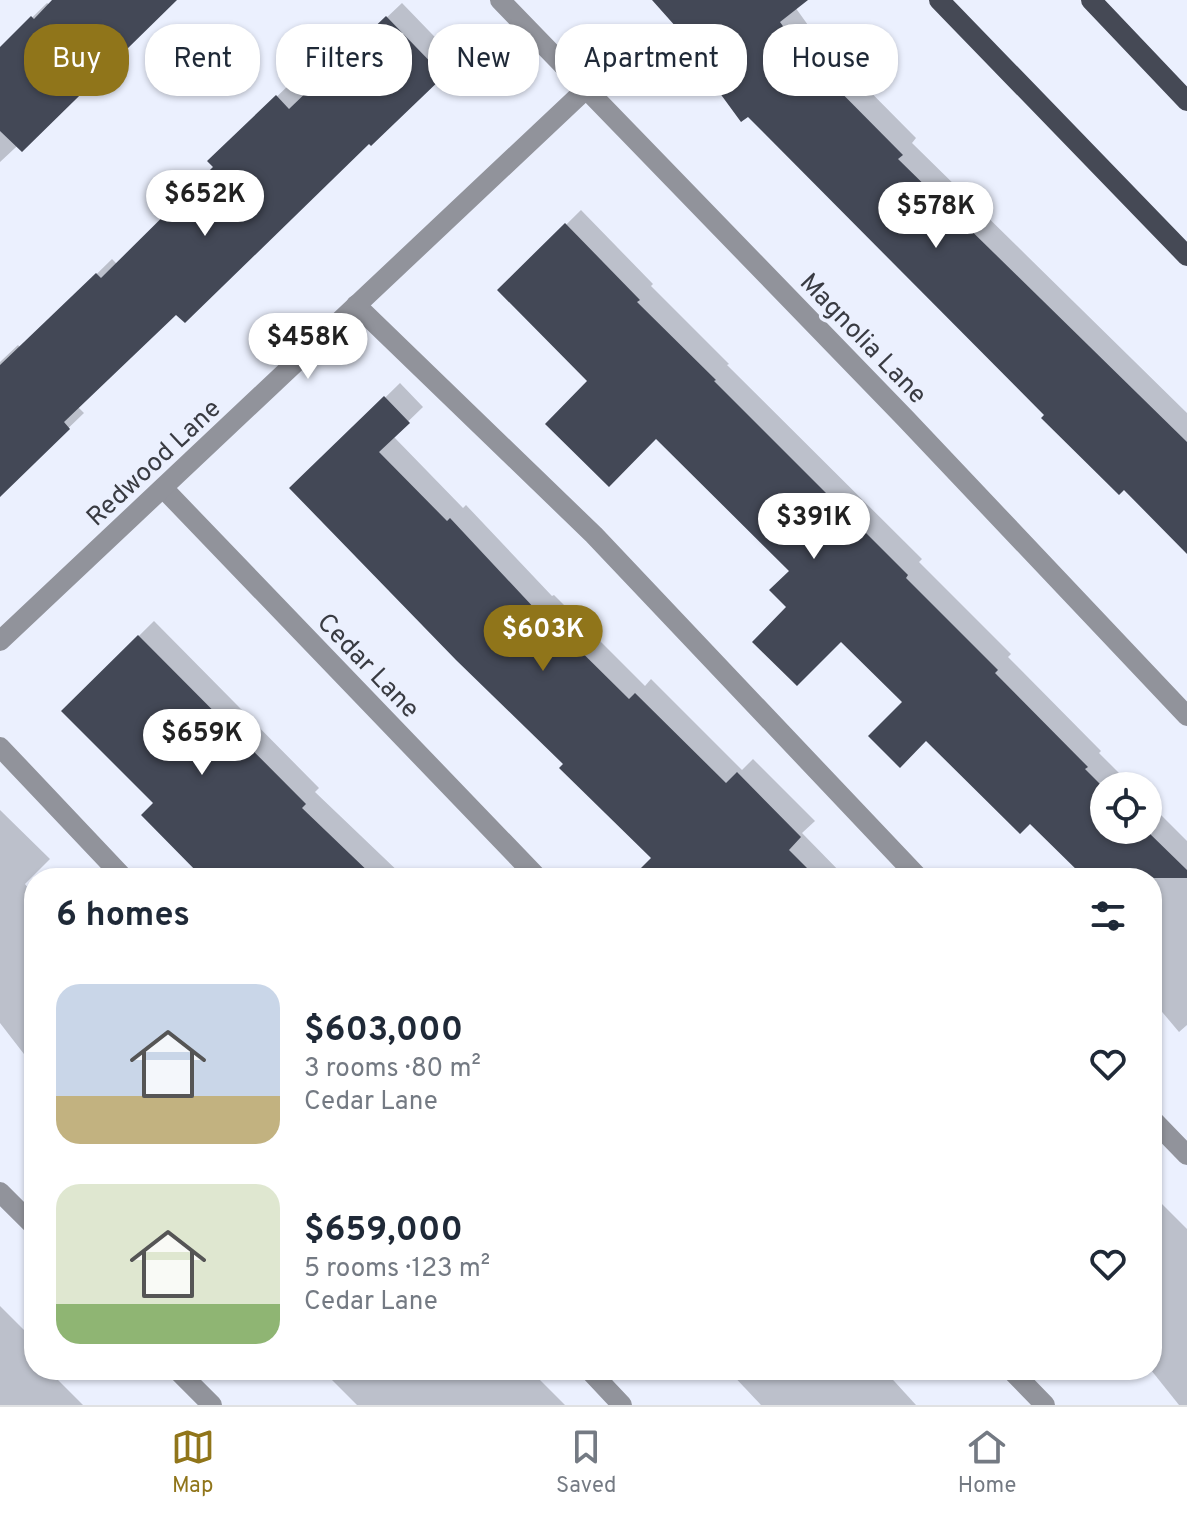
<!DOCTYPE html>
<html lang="en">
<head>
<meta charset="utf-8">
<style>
  body { margin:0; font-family:Overpass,sans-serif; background:#f2f2f3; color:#1f2937; height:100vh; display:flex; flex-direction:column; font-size:30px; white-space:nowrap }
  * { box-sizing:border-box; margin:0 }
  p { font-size:26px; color:#747a83 }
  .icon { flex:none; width:44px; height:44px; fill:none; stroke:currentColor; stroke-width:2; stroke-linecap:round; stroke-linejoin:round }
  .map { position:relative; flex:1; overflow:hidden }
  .drawer { position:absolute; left:24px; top:868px; width:1138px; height:512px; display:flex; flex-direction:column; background:#fff; border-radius:32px; box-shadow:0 2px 6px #0004 }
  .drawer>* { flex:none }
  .guide { position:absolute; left:24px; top:24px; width:1140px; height:72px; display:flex; gap:16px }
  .controls { position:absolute; left:1090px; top:772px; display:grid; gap:16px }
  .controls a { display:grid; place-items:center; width:72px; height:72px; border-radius:50%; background:#fff; box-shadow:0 2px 6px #0004; font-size:40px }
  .price { position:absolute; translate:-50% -68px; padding:0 18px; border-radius:28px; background:#fff; color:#222; font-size:26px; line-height:52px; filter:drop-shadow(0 2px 4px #0008) }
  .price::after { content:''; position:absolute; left:50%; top:48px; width:24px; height:18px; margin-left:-12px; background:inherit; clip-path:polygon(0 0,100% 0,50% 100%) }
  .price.selected { background:#90751a; color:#fff }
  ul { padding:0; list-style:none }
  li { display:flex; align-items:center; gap:24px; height:200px; padding:0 32px }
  li span { display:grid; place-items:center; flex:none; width:224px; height:160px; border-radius:24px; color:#555 }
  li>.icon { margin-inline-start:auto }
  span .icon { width:96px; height:96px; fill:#fffc; stroke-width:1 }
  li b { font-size:34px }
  h2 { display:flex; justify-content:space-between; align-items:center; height:96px; padding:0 32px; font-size:34px }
  .pill { padding:0 28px; border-radius:32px; background:#fff; box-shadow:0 2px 6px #0004; font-size:28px; line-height:72px }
  .pill.selected { background:#90751a; color:#fff }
  .tab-bar { display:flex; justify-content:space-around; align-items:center; height:112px; border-top:2px solid #e0e1e3; background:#fff; font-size:22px; color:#747a83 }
  .tab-bar a { display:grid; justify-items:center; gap:4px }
  .tab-bar .selected { color:#90751a }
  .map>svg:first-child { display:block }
  .shadow { fill:#0003 }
  .building { fill:#434856 }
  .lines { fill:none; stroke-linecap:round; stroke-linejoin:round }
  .minor { stroke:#91939b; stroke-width:20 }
  .major { stroke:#454955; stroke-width:20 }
  .labels { text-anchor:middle; stroke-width:8; stroke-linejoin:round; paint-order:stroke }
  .street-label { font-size:26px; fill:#393b42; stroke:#ebf0fe }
</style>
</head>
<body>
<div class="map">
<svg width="1187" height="1405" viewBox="0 0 1187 1405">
  <rect width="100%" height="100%" fill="#ebf0fe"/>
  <g class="shadow">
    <path d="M55,0h119l-174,162v-113l47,-46 3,2z"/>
    <path d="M654,0h148l-7,7 23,32 98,99 -4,5 275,270v138l-140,-136z"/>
    <path d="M402,3l55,57 -88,82 -193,170 -99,94 7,7 -84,81v-132l18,-17 3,3 91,-89 5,5 99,-97 -6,-6 82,-79 13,13z"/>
    <path d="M581,210l72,74 -2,2 78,78 -2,1 195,194 -3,3 92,92 -3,3 93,94 -2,2 33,33h-28v44h44v-28l39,39v184l-8,7 -27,-32v-122h-64l-247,-239 -52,-32 2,-36 -135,-135 -66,-55 -90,-91z"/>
    <path d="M400,383l23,24 -30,29 70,72 3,-3 86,91 2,-1 91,91 6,-7 91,91 11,-11 62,62 -13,12 44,45h-179l-13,-20 -88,-94 -274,-275z"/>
    <path d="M154,621l165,167 -4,4 90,86h-199l-50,-75 -93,-92z"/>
    <path d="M0,810l50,49 -25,25 9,12v171l-34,-44z"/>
    <path d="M1152,1194l35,35v176h-8l-28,-35z"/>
    <path d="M0,1306l34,34v30h14l35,35h-83z"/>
    <path d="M322,1370h180l3,4 4,-4h21l35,35h-208z"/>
    <path d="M728,1370h156l32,35h-155z"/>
  </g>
  <g class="building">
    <path d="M52,0h125l-155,152 -22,-21v-84l31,-31 3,3z"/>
    <path d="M652,0h156l-28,22 23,32 100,101 -5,4 289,283v112l-63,-64 -5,5 -78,-77 3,-3 -296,-298 -7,5 -60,-82 4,-3z"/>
    <path d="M386,16l58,60 -73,70 -2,-2 -184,179 -9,-8 -112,107 6,7 -70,68v-132l96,-92 5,5 112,-111 -6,-6 69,-66 13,14z"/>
    <path d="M565,223l75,77 -3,2 79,78 -2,1 194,194 -2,3 92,92 -3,3 93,94 -3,2 19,19v42h42l41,40v8h-102l-55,-54 -10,10 -94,-93 -26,27 -32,-32 34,-34 -61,-60 -44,44 -45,-44 34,-35 -17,-17 20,-19 -133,-132 -47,48 -64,-63 42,-43 -90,-91z"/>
    <path d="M384,396l26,27 -31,29 68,69 3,-3 86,92 1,-2 92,91 6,-6 91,90 11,-11 64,65 -12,13 28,28h-186l20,-20 -92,-90 4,-4 -107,-104 -167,-172z"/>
    <path d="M138,635l168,169 -4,4 73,70h-172l-62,-63 12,-12 -92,-92z"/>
  </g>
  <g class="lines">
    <g class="minor">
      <path d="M500,0l405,418 282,298"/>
      <path d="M356,305l238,230 325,343"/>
      <path d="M163,488l375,390"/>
      <path d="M0,641l586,-552"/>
      <path d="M0,747l124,131"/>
      <path d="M1152,1119l35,36"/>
      <path d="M0,1192l34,34"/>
      <path d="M177,1370l35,35"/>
      <path d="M589,1370l33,35"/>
      <path d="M1011,1370l34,35"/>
    </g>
    <g class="major">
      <path d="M939,0l248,256"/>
      <path d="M1091,0l96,101"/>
    </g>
  </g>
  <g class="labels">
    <g class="street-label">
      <text transform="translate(864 338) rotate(46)" y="9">Magnolia Lane</text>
      <text transform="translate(153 462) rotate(-43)" y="9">Redwood Lane</text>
      <text transform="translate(369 665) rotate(46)" y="9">Cedar Lane</text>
    </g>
  </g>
</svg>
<div class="controls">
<a><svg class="icon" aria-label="locate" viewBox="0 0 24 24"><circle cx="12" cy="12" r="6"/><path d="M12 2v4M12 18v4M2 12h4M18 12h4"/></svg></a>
</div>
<b class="price" style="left:205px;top:238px">$652K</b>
<b class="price" style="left:936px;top:250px">$578K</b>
<b class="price" style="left:308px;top:381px">$458K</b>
<b class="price" style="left:814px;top:561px">$391K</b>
<b class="price selected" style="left:543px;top:673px">$603K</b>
<b class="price" style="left:202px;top:777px">$659K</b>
<div class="guide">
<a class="pill selected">Buy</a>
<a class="pill">Rent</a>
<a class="pill">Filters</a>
<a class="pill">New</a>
<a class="pill">Apartment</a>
<a class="pill">House</a>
</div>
<section class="drawer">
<h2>6 homes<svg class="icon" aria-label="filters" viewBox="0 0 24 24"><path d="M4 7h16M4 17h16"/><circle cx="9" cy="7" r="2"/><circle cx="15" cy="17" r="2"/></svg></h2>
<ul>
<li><span style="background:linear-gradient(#c9d6e8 70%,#c2b280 0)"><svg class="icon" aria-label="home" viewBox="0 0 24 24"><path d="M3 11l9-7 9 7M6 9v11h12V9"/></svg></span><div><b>$603,000</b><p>3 rooms · 80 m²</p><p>Cedar Lane</p></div><svg class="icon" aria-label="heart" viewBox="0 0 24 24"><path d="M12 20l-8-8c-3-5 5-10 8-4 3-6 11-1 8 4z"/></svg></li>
<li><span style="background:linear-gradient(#dfe7d0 75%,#8fb573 0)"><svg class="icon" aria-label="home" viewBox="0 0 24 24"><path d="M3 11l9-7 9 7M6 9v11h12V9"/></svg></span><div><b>$659,000</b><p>5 rooms · 123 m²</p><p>Cedar Lane</p></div><svg class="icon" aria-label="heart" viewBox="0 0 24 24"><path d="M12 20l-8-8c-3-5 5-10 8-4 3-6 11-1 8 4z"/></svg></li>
</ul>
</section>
</div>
<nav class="tab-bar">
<a class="selected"><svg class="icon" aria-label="map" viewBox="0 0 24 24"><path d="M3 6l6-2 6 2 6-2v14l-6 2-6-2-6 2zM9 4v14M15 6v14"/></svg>Map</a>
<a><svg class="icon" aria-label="saved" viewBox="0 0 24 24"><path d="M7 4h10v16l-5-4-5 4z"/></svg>Saved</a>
<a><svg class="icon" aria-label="home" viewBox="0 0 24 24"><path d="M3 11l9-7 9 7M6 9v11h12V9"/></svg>Home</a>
</nav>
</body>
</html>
